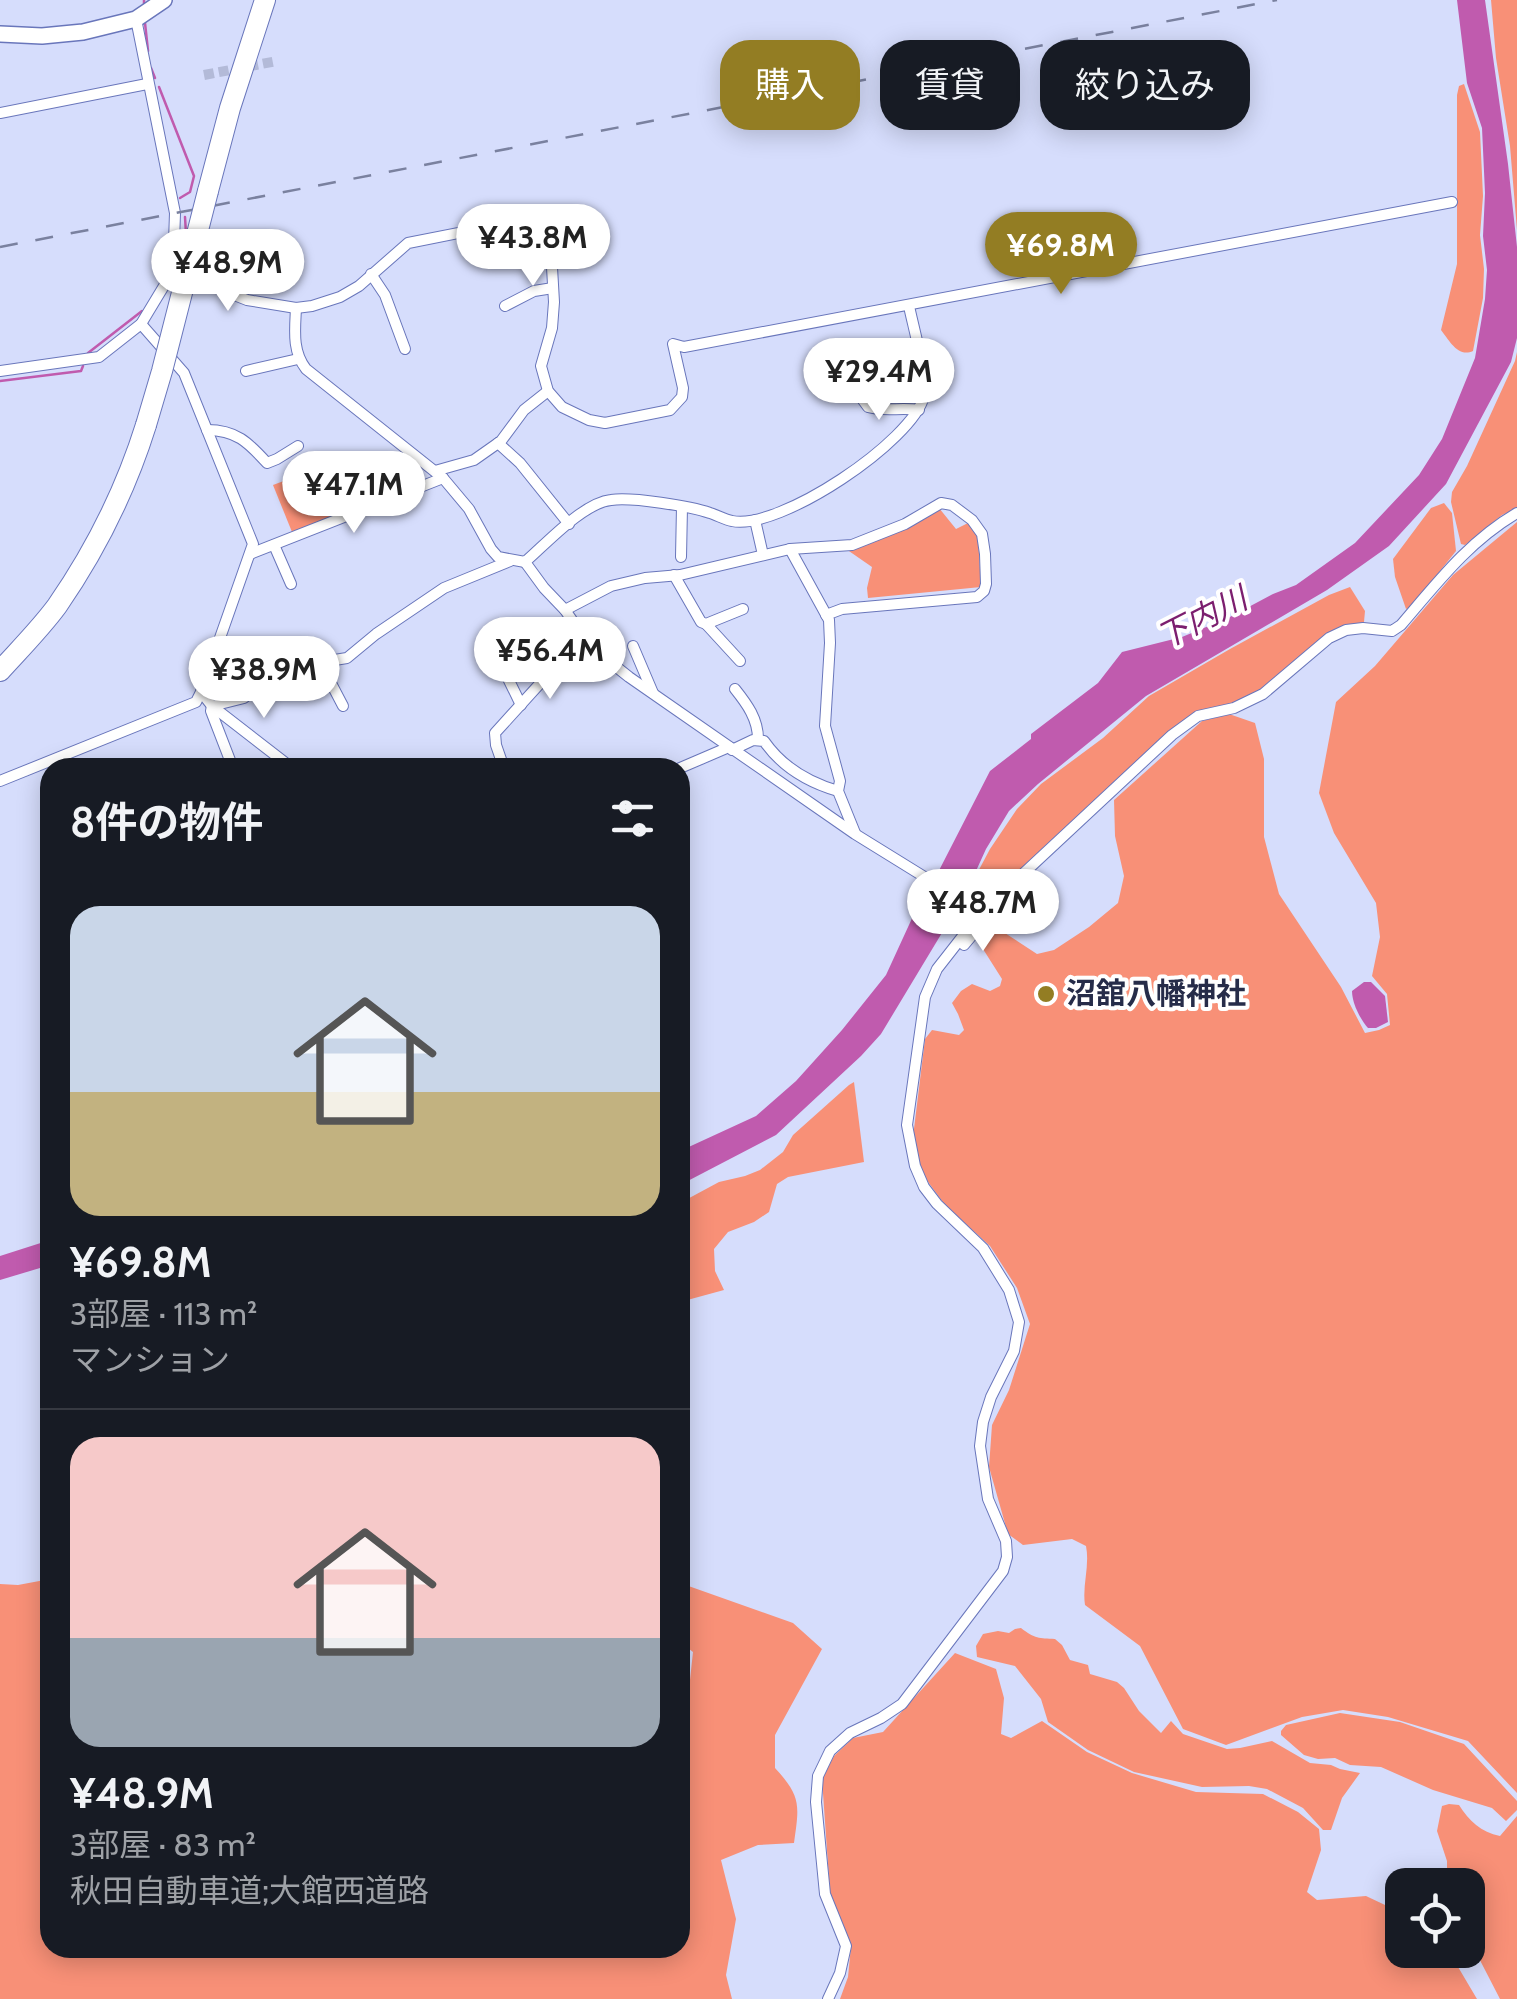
<!DOCTYPE html>
<html lang="ja">
<head>
<meta charset="utf-8">
<style>
  body { margin:0; font-family:Cabin,"Noto Sans JP",sans-serif; background:#20242c; color:#f1f3f6; height:100vh; display:flex; flex-direction:column; font-size:38px; white-space:nowrap }
  * { box-sizing:border-box; margin:0 }
  p { font-size:32px; color:#9ea1a6 }
  .icon { flex:none; width:55px; height:55px; fill:none; stroke:currentColor; stroke-width:2; stroke-linecap:round; stroke-linejoin:round }
  .map { position:relative; flex:1; overflow:hidden }
  .sheet { position:absolute; left:40px; top:758px; width:650px; height:1200px; display:flex; flex-direction:column; background:#171b24; border-radius:30px; box-shadow:0 5px 25px #0003 }
  .sheet>* { flex:none }
  .banner { position:absolute; left:720px; top:40px; width:645px; height:90px; display:flex; gap:20px }
  .tools { position:absolute; left:1385px; top:1868px; display:grid; gap:20px }
  .tools a { display:grid; place-items:center; width:100px; height:100px; border-radius:20px; background:#171b24; box-shadow:0 5px 25px #0003; font-size:50px }
  .price { position:absolute; translate:-50% -85px; padding:0 22px; border-radius:35px; background:#fff; color:#222; font-size:32px; line-height:65px; filter:drop-shadow(0 2px 5px #0008) }
  .price::after { content:''; position:absolute; left:50%; top:60px; width:30px; height:22px; margin-left:-15px; background:inherit; clip-path:polygon(0 0,100% 0,50% 100%) }
  .price.selected { background:#937d23; color:#fff }
  ul { padding:0; list-style:none }
  li { display:grid; align-content:center; gap:20px; height:530px; padding:0 30px }
  li+li { border-top:2px solid #363941 }
  li span { display:grid; place-items:center; height:310px; border-radius:30px; color:#555 }
  li>.icon { margin-inline-start:auto }
  span .icon { width:180px; height:180px; fill:#fffc; stroke-width:1 }
  li b { font-size:42px }
  h2 { display:flex; justify-content:space-between; align-items:center; height:120px; padding:0 30px; font-size:42px }
  .pill { padding:0 35px; border-radius:30px; background:#171b24; box-shadow:0 5px 25px #0003; font-size:35px; line-height:90px }
  .pill.selected { background:#937d23; color:#fff }
  .map>svg:first-child { display:block }
  .green { fill:#f89077 }
  .water { fill:#c05bae }
  .lines { fill:none; stroke-linecap:round; stroke-linejoin:round }
  .stream { stroke:#c05bae; stroke-width:2.5 }
  .street-tunnel { stroke:#b3bad8; stroke-width:10; stroke-dasharray:10 5; stroke-linecap:butt }
  .street-casing { stroke:#6976bb; stroke-width:12 }
  .secondary-casing { stroke:#6976bb; stroke-width:18 }
  .highway-casing { stroke:#6976bb; stroke-width:22 }
  .street { stroke:#fff; stroke-width:10 }
  .secondary { stroke:#fff; stroke-width:15 }
  .highway { stroke:#fff; stroke-width:20 }
  .rail { stroke:#7a819f; stroke-width:2.5; stroke-dasharray:18 18; stroke-linecap:butt }
  .highway-bridge-casing { stroke:#6976bb; stroke-width:22; stroke-linecap:butt }
  .highway-bridge { stroke:#fff; stroke-width:20 }
  .poi-dot { fill:#937d23; stroke:#fff; stroke-width:4 }
  .labels { text-anchor:middle; stroke-width:8; stroke-linejoin:round; paint-order:stroke }
  .poi-label { font-size:30px; font-weight:bold; fill:#262c49; stroke:#fff; text-anchor:start }
  .water-label { font-size:32px; font-style:italic; fill:#7c1f6f; stroke:#fff }
</style>
</head>
<body>
<div class="map">
<svg width="1517" height="1999" viewBox="0 0 1517 1999">
  <rect width="100%" height="100%" fill="#d6ddfc"/>
  <g class="green">
    <path d="M1491,0h26v230l-7,-84 -14,-88z"/>
    <path d="M1464,84l16,48 3,64 -3,39 4,34 -1,29 -10,53c-15,7 -24,-11 -32,-21l16,-66v-169l2,-9z"/>
    <path d="M1517,352v156l-15,7 -37,30 -4,-1 -10,-42 1,-10 15,-26 48,-105z"/>
    <path d="M321,467l14,1 17,40 -60,24 -19,-47z"/>
    <path d="M1444,503l8,10 4,38 -44,55 -6,3 -11,-32 -2,-18 38,-51z"/>
    <path d="M939,508l17,21 12,-6 10,14 3,50 -113,11 -1,-10 5,-21 -26,-18z"/>
    <path d="M1517,522v1271l-49,-52 -80,-24 -45,-7 -41,7 -76,28 -43,-16 -43,-83 -55,-41c-3,-20 5,-39 1,-59l-14,-7 -49,6 -15,-11 -19,-67 3,-42 17,-35 21,-66 -13,-36 -27,-42 -45,-41 -22,-30 -10,-38 12,-98 7,-9 27,5 5,-5 -6,-16 -6,-11 9,-12 11,-7 18,7 10,-5 2,-7 -26,-41 15,-14 46,30 17,-4 35,-23 29,-24 6,-27 -9,-40 -1,-36 88,-79 27,-7 26,9 9,36v78l15,57 62,93 24,46 14,-3 11,-5 -3,-31 -15,-18 8,-39 -4,-34 -42,-70 -15,-40 17,-91 39,-36 78,-91z"/>
    <path d="M1350,587l15,24 -1,11 -10,3 -92,65 -31,14 -34,9 -197,179 -24,-5 -3,-6 17,-32 27,-40 24,-25 62,-46 46,-42 81,-47 99,-54z"/>
    <path d="M854,1082l10,80 -76,15 -11,7 -8,28 -15,10 -26,10 -14,17 1,22 9,19 -44,12v-99l39,-21 26,-6 15,-6 23,-18 10,-17 56,-50z"/>
    <path d="M50,1579v369h630v-231l9,-28 4,-37 -13,-10v-59l113,40 29,26 -47,86v33c27,29 24,38 19,75l-36,2 -37,15 15,59 -10,56 6,24h-732v-415l18,1z"/>
    <path d="M1021,1628c14,11 18,10 34,11l7,6 8,15 18,5 2,9 27,8 7,6 15,23 22,22 10,-12 12,13 44,15 13,-1 32,-7 38,22 21,2 9,4 20,4 -18,25 -11,32h-8l-20,-22 -36,-19 -18,-3 -47,1 -68,-15 -46,-22 -40,-28 -7,-23 -26,-33 -38,-9 -1,-11 7,-12 15,-3 11,2 6,-4z"/>
    <path d="M955,1653l41,16 8,29 -3,36 10,4 31,-17 45,31 45,21 64,19 67,2 35,18 21,17 2,21 -14,42 10,8 49,-4 36,17v37h46l29,49h-637l8,-22 3,-31 -21,-53 -8,-114 12,-23 19,-18 30,-6z"/>
    <path d="M1340,1713l60,9 64,22 53,57v9l-11,11 -14,-13 -59,-18 -52,-23 -31,-2 -15,-7 -17,1 -14,-4 -23,-20v-4l5,-6z"/>
    <path d="M1449,1804l10,1c10,16 22,27 41,31l17,-20v183h-17l-32,-62v-52h-21v-24l-10,-30 5,-25z"/>
  </g>
  <g class="water">
    <path d="M1457,0h28l23,164 9,83v91l-6,24 -65,122 -57,62 -62,44 -181,106 -108,88 -29,27 -23,38 -20,44 -85,141 -20,22 -85,79 -96,50v-34l76,-35 40,-35 46,-51 44,-55 28,-61 15,-24 61,-119 41,-32v-5l67,-51 24,-31 60,-15 46,-19 45,-24 23,-9 59,-42 64,-68 23,-36 33,-81 10,-59 2,-29 -4,-34 2,-43 -3,-65 -15,-45z"/>
    <path d="M1364,982h7l14,14 3,26 -12,6h-8c-8,-9 -16,-25 -16,-37z"/>
    <path d="M50,1240v25l-50,15v-24z"/>
  </g>
  <g class="lines">
    <g class="stream">
      <path d="M144,0v4"/>
      <path d="M145,23l3,28"/>
      <path d="M151,68l4,10"/>
      <path d="M159,87l35,89 -4,16 -10,6"/>
      <path d="M183,248l3,-14 -1,-17"/>
      <path d="M88,353l54,-42"/>
      <path d="M0,381l81,-10 2,-5"/>
    </g>
    <path class="street-tunnel" d="M204,75l73,-14"/>
    <g class="street-casing">
      <g id="street">
        <path d="M0,113l147,-29"/>
        <path d="M173,271l74,29 49,8 16,-2 28,-9 19,-11 49,-43 141,-28 5,87 -2,26 -11,38 7,25 14,16 27,13 16,3 65,-13 12,-13 1,-9 -10,-44 11,3 768,-145"/>
        <path d="M371,274l14,21 20,54"/>
        <path d="M505,306l29,-15 19,-3"/>
        <path d="M296,308c-1,22 -4,43 10,61l137,109 26,31 22,40 7,8 27,5c21,-18 58,-59 86,-62 21,-3 79,6 99,13 7,2 15,7 22,8 47,10 181,-80 192,-125 4,-17 -11,-70 -15,-90"/>
        <path d="M0,371l99,-14 42,-33 32,-53 2,-58 -39,-194"/>
        <path d="M246,371l52,-12"/>
        <path d="M830,385l15,-9 23,31c17,5 33,0 51,3"/>
        <path d="M207,430c29,0 41,12 60,33l10,-4 21,-13"/>
        <path d="M498,443l22,20 49,61"/>
        <path d="M435,471l39,-11 27,-19 23,-31 24,-19"/>
        <path d="M755,520l8,35"/>
        <path d="M274,545l17,39"/>
        <path d="M790,549l39,71 1,23 -5,83 15,55 -2,10 17,42"/>
        <path d="M250,554l193,-76"/>
        <path d="M681,557l1,-50"/>
        <path d="M525,562l19,26 21,22 25,36 39,31 226,157 118,73 7,7"/>
        <path d="M674,575l27,47 5,2 37,-15"/>
        <path d="M565,610l46,-24 34,-8 35,-3 110,-26 62,-4 53,-21 36,-21 11,2 20,15 10,14 3,20 1,30 -2,7 -7,6 -135,12 -16,6"/>
        <path d="M706,624l34,37"/>
        <path d="M633,646l20,47"/>
        <path d="M499,660l22,45"/>
        <path d="M321,664l22,42"/>
        <path d="M735,689c12,15 23,30 23,50"/>
        <path d="M201,692l11,14 80,62"/>
        <path d="M212,706l32,-8 18,-15 29,-16 56,-9 29,-24 68,-46 66,-27"/>
        <path d="M212,706l-1,5 22,57"/>
        <path d="M732,750l21,-10 11,1c18,26 43,41 74,50"/>
        <path d="M504,768l-8,-23 -1,-12 50,-55 35,-45"/>
        <path d="M680,768l49,-21"/>
        <path d="M0,781l196,-79 5,-10 52,-148 -69,-171 -43,-49"/>
        <path d="M964,945l31,-37"/>
        <path d="M828,1999l12,-26 6,-27 -21,-52 -9,-92 2,-26 12,-25 20,-18 31,-15 21,-14 101,-133 4,-14 -1,-16 -18,-42 -8,-53 3,-24 8,-25 23,-46 5,-29 -10,-32 -26,-42 -46,-44 -13,-17 -9,-21 -8,-41 18,-128 12,-28 43,-55 192,-179 26,-19 36,-8 29,-14 66,-56 17,-8 17,-2 29,3 9,-6c36,-42 68,-84 116,-112"/>
      </g>
    </g>
    <g class="secondary-casing">
      <path id="secondary" d="M0,34l42,2 41,-4 53,-13 28,-19"/>
    </g>
    <g class="highway-casing">
      <g id="highway">
        <path d="M208,191l22,-83 35,-108"/>
        <path d="M0,671c19,-21 40,-42 57,-65 38,-55 69,-117 89,-181"/>
      </g>
    </g>
    <use href="#street" class="street"/>
    <use href="#secondary" class="secondary"/>
    <use href="#highway" class="highway"/>
    <path class="rail" d="M0,247l1277,-247"/>
    <g class="highway-bridge-casing">
      <path id="highway-bridge" d="M146,425l16,-54 46,-180"/>
    </g>
    <use href="#highway-bridge" class="highway-bridge"/>
  </g>
  <circle class="poi-dot" cx="1046" cy="994" r="10"/>
  <g class="labels">
    <g class="poi-label">
      <text x="1066" y="1004">沼舘八幡神社</text>
    </g>
    <g class="water-label">
      <text transform="translate(1202 618) rotate(-27)" y="11">下内川</text>
    </g>
  </g>
</svg>
<div class="tools">
<a><svg class="icon" aria-label="locate" viewBox="0 0 24 24"><circle cx="12" cy="12" r="6"/><path d="M12 2v4M12 18v4M2 12h4M18 12h4"/></svg></a>
</div>
<b class="price" style="left:533px;top:289px">¥43.8M</b>
<b class="price selected" style="left:1061px;top:297px">¥69.8M</b>
<b class="price" style="left:228px;top:314px">¥48.9M</b>
<b class="price" style="left:879px;top:423px">¥29.4M</b>
<b class="price" style="left:354px;top:536px">¥47.1M</b>
<b class="price" style="left:550px;top:702px">¥56.4M</b>
<b class="price" style="left:264px;top:721px">¥38.9M</b>
<b class="price" style="left:983px;top:954px">¥48.7M</b>
<div class="banner">
<a class="pill selected">購入</a>
<a class="pill">賃貸</a>
<a class="pill">絞り込み</a>
</div>
<section class="sheet">
<h2>8件の物件<svg class="icon" aria-label="filters" viewBox="0 0 24 24"><path d="M4 7h16M4 17h16"/><circle cx="9" cy="7" r="2"/><circle cx="15" cy="17" r="2"/></svg></h2>
<ul>
<li><span style="background:linear-gradient(#c9d6e8 60%,#c2b280 0)"><svg class="icon" aria-label="home" viewBox="0 0 24 24"><path d="M3 11l9-7 9 7M6 9v11h12V9"/></svg></span><div><b>¥69.8M</b><p>3部屋 · 113 m²</p><p>マンション</p></div></li>
<li><span style="background:linear-gradient(#f6c9c9 65%,#9aa5b1 0)"><svg class="icon" aria-label="home" viewBox="0 0 24 24"><path d="M3 11l9-7 9 7M6 9v11h12V9"/></svg></span><div><b>¥48.9M</b><p>3部屋 · 83 m²</p><p>秋田自動車道;大館西道路</p></div></li>
</ul>
</section>
</div>
</body>
</html>
